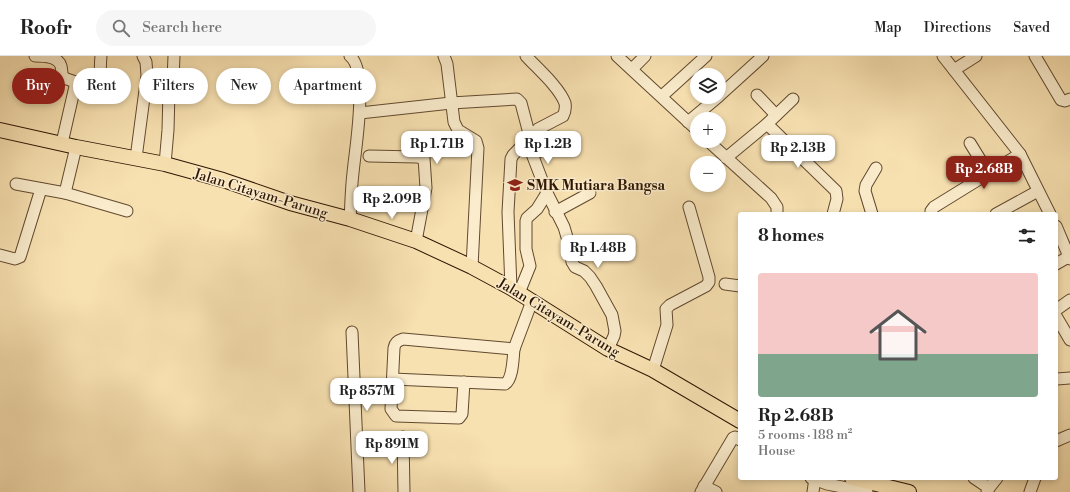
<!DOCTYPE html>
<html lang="en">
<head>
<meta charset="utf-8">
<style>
  body { margin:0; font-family:"Libre Bodoni",serif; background:#f6f6f6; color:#222; height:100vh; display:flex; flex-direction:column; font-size:15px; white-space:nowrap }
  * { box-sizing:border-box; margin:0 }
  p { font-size:13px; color:#767676 }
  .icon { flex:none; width:22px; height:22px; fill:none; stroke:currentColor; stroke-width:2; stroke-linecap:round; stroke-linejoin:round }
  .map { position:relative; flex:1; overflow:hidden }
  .side { position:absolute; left:738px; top:156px; width:320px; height:268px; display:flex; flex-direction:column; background:#fff; border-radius:4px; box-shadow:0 2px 6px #0003 }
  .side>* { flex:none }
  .guide { position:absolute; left:12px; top:12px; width:380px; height:36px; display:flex; gap:8px }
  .fabs { position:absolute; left:690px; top:12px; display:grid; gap:8px }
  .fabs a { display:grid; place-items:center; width:36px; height:36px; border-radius:50%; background:#fff; box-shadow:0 2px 6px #0003; font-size:20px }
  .price { position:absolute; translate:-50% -34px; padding:0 9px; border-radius:8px; background:#fff; color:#222; font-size:13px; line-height:26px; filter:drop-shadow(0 1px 2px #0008) }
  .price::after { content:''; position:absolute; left:50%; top:24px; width:12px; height:9px; margin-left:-6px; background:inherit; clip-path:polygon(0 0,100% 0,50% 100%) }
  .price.on { background:#8f2418; color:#fff }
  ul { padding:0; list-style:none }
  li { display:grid; align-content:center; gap:8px; height:212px; padding:0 20px }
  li+li { border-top:1px solid #e0e0e0 }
  li span { display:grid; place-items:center; height:124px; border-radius:4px; color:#555 }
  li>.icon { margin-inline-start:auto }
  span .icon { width:72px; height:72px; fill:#fffc; stroke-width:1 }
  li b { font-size:17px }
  h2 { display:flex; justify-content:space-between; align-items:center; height:48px; padding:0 20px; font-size:17px }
  .pill { padding:0 14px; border-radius:18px; background:#fff; box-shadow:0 2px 6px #0003; font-size:14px; line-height:36px }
  .pill.on { background:#8f2418; color:#fff }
  header { display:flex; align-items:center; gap:24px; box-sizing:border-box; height:56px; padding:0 20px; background:#fff; border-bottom:1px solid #e0e0e0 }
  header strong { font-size:19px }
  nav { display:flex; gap:22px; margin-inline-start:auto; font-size:14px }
  .search { width:280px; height:36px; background:#f6f6f6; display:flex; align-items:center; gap:10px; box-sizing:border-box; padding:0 14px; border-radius:22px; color:#767676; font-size:15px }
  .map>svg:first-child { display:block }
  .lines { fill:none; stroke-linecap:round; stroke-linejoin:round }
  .minor-casing { stroke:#61492f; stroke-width:13 }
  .major-casing { stroke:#2f1604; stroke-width:16 }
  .minor { stroke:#faeccc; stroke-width:11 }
  .major { stroke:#f8e1b1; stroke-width:14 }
  .labels { text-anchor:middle; stroke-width:3; stroke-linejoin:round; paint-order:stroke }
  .poi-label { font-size:14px; font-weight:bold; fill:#2f1604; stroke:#faeccc; text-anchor:start }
  .street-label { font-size:14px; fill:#2f1604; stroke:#faeccc }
</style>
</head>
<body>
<header>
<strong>Roofr</strong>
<div class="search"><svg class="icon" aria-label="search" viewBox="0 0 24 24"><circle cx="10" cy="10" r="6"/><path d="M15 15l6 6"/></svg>Search here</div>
<nav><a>Map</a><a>Directions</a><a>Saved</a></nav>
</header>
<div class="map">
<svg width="1070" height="436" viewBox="0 0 1070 436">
  <rect width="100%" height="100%" fill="#f8e1b1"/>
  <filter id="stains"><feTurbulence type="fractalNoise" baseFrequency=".005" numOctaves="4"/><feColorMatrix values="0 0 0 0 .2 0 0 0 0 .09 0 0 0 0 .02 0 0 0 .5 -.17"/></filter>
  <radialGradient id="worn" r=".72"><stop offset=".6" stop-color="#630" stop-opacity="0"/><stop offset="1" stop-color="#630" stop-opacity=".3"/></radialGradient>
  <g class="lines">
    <g class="minor-casing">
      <g id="minor">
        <path d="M35,0c9,0 23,0 26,10 1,4 0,8 3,12 8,3 30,12 35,0 2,-6 1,-15 2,-22"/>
        <path d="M350,0c19,15 5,94 3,117 -2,16 -2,31 -3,46"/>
        <path d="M444,0l3,8 7,58 4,8 18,11 2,7 -6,119"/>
        <path d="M617,0l80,74"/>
        <path d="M943,0l77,98 30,60"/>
        <path d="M1035,0l26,44 4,1 5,-2"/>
        <path d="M632,13l13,-13"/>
        <path d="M954,14l22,-14"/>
        <path d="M757,39l19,20"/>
        <path d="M662,40l44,-40"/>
        <path d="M719,40l44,-40"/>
        <path d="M360,57l91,-10 66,-4 4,4 10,38"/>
        <path d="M688,66l30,-25"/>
        <path d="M767,68l69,67 1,8 -4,15"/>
        <path d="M708,85l63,57 6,9v7"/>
        <path d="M62,87l14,-61"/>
        <path d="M562,87l-30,11 15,39 17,34 5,17 3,18 3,5 9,4 6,6 6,9 16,29 3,16 -1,5 -6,13"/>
        <path d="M970,87l19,31"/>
        <path d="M369,100l48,1 7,1 2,30 -10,53"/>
        <path d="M136,102l11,-83 -1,-13 -3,-6"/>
        <path d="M726,102l41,-34 26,-25"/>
        <path d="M165,108l3,-34 1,-39 4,-11 1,-24"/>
        <path d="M16,128l49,9 62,18"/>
        <path d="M65,137l11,-46"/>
        <path d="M555,156l35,-19"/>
        <path d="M872,158l-7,-23 1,-6 10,-17"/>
        <path d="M932,158l-1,-3 3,-4 86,-53"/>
        <path d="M996,158l42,-23"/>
        <path d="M1056,170l14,33"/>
        <path d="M0,199l15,4 5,-2 21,-68"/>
        <path d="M1056,208l14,-8"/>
        <path d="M725,228l15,2"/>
        <path d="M511,232l-3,-76 3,-53 2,-4 25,-26 25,-13c2,-4 3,-8 2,-13 -6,-16 -27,-34 -39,-47"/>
        <path d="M519,237l11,-27 -4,-17v-28l1,-3 10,-9 10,-16"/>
        <path d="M1056,254l14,-10"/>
        <path d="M1056,260l14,24"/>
        <path d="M352,276l7,160"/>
        <path d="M653,314l14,-45 -1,-16 4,-4 36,-19 3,-4v-5l-20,-70"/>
        <path d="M393,323l112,5c8,-5 8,-26 9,-35"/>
        <path d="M1057,323l13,-1"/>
        <path d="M464,326l-2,32 -3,4 -63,-2 -5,-7 3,-61c1,-5 3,-7 9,-9l111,10 18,-48"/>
        <path d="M403,381l1,55"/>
        <path d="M1056,385l14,-6"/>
        <path d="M811,422l16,6 40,8"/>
        <path d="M974,422l15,10 -2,4"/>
        <path d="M704,430l12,6"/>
        <path d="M989,432l8,-10"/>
        <path d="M701,436l32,-54 2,-1 5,3"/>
        <path d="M813,436l2,-14"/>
        <path d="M1030,436l5,-14"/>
      </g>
    </g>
    <g class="major-casing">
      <g id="major">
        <path d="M0,74l76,17 89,17 58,16 67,23 60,16 66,22 56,26 39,21 97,61 45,21 87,51"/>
        <path d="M852,422l57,14"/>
      </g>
    </g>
    <use href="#minor" class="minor"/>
    <use href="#major" class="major"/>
  </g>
  <defs>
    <g id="school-bare" transform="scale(1.2)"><path d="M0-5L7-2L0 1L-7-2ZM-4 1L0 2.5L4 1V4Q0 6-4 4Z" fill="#8f2418" stroke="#faeccc" stroke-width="2.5" paint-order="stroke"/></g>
  </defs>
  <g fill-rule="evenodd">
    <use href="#school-bare" x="515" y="129"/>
  </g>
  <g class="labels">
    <g class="poi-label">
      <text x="527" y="134">SMK Mutiara Bangsa</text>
    </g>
    <g class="street-label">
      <text transform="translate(261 137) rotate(17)" y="5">Jalan Citayam-Parung</text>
      <text transform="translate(559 261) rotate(31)" y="5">Jalan Citayam-Parung</text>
    </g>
  </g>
  <rect width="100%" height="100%" filter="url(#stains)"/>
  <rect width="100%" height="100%" fill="url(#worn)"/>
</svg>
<div class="fabs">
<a><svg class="icon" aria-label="layers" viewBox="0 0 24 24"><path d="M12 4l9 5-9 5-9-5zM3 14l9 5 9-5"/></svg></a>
<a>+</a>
<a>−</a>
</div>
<b class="price" style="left:437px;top:109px">Rp 1.71B</b>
<b class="price" style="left:548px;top:109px">Rp 1.2B</b>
<b class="price" style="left:798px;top:113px">Rp 2.13B</b>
<b class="price on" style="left:984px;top:134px">Rp 2.68B</b>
<b class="price" style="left:392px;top:164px">Rp 2.09B</b>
<b class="price" style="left:598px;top:213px">Rp 1.48B</b>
<b class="price" style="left:367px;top:356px">Rp 857M</b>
<b class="price" style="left:392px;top:409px">Rp 891M</b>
<div class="guide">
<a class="pill on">Buy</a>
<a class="pill">Rent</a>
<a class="pill">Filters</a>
<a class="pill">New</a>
<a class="pill">Apartment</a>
</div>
<section class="side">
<h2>8 homes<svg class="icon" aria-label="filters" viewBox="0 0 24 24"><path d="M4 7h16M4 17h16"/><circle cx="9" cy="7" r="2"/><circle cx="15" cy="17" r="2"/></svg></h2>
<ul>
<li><span style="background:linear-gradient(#f6c9c9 65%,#7fa58c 0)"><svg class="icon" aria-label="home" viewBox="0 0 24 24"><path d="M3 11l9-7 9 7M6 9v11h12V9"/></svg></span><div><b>Rp 2.68B</b><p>5 rooms · 188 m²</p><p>House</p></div></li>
</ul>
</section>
</div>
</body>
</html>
